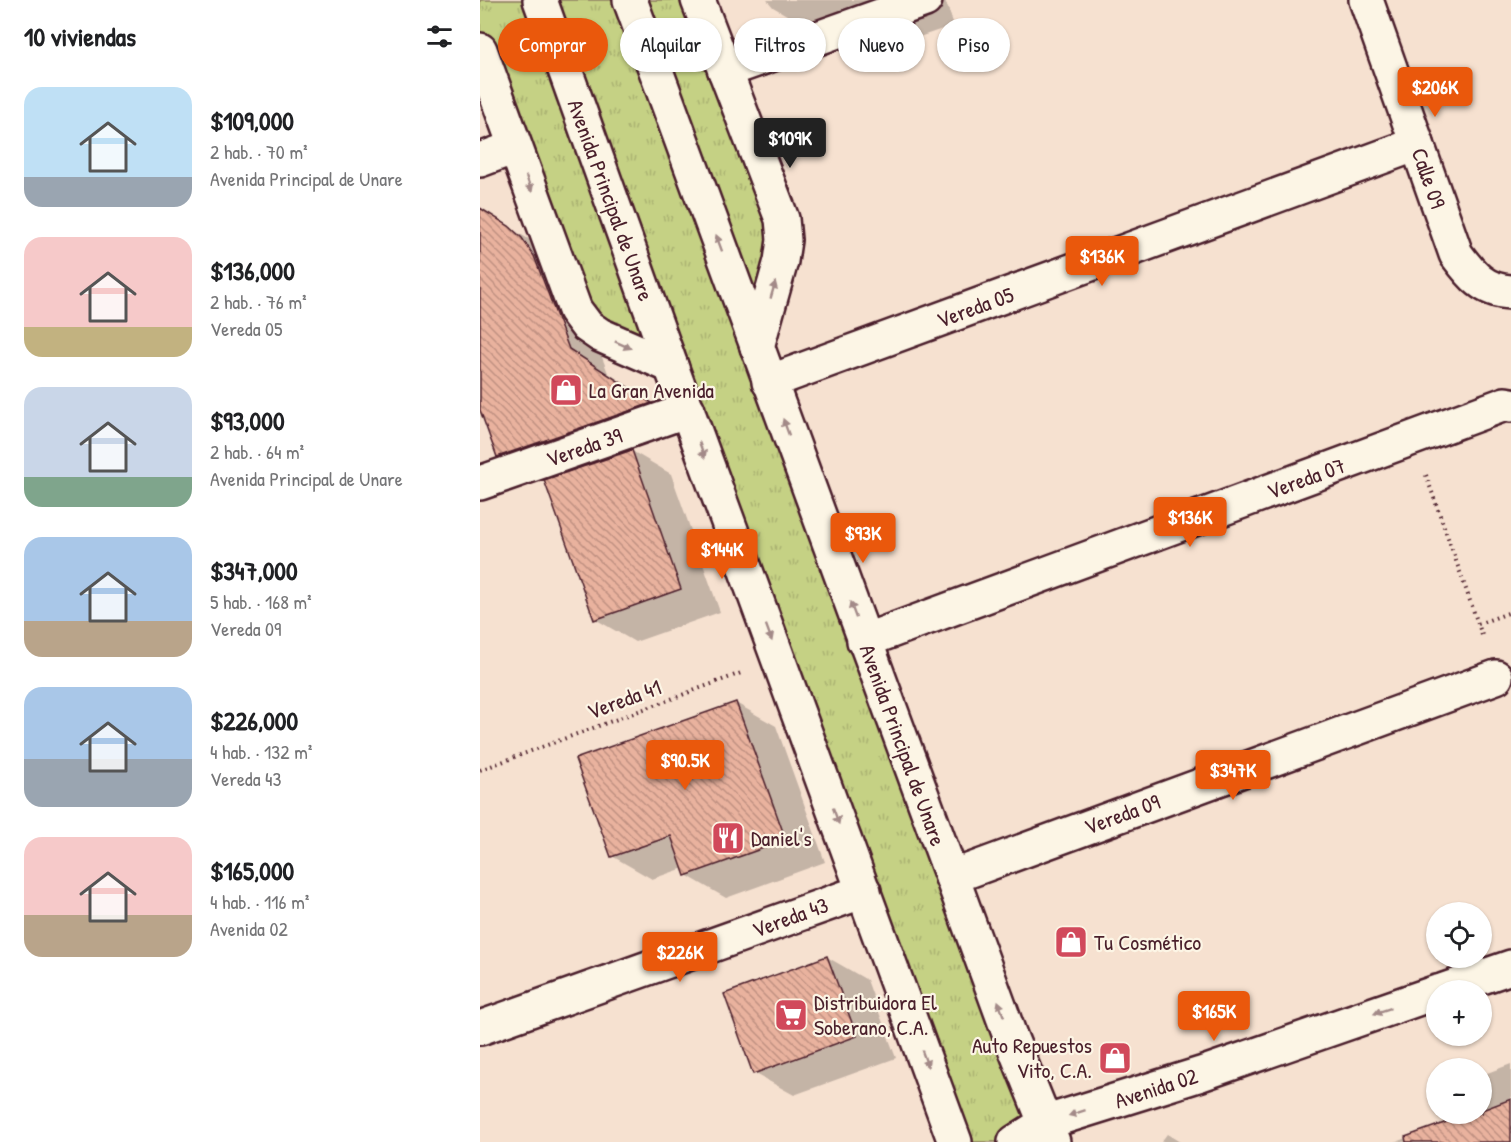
<!DOCTYPE html>
<html lang="es">
<head>
<meta charset="utf-8">
<style>
  body { margin:0; font-family:"Patrick Hand",sans-serif; background:#f2f2f2; color:#202124; height:100vh; display:flex; flex-direction:column; font-size:22px; white-space:nowrap }
  * { box-sizing:border-box; margin:0 }
  p { font-size:20px; color:#757577 }
  .icon { flex:none; width:33px; height:33px; fill:none; stroke:currentColor; stroke-width:2; stroke-linecap:round; stroke-linejoin:round }
  .map { position:relative; flex:1; overflow:hidden }
  .drawer { display:flex; flex-direction:column; background:#fff; width:480px }
  .drawer>* { flex:none }
  .guide { position:absolute; left:18px; top:18px; width:570px; height:54px; display:flex; gap:12px }
  .tools { position:absolute; left:946px; top:902px; display:grid; gap:12px }
  .tools a { display:grid; place-items:center; width:66px; height:66px; border-radius:50%; background:#fff; box-shadow:0 2px 4px #0004; font-size:30px }
  .price { position:absolute; translate:-50% -51px; padding:0 14px; border-radius:6px; background:#ea580c; color:#fff; font-size:20px; line-height:39px; filter:drop-shadow(0 2px 3px #0008) }
  .price::after { content:''; position:absolute; left:50%; top:36px; width:18px; height:14px; margin-left:-9px; background:inherit; clip-path:polygon(0 0,100% 0,50% 100%) }
  .price.selected { background:#222; color:#fff }
  ul { padding:0; list-style:none }
  li { display:flex; align-items:center; gap:18px; height:150px; padding:0 24px }
  li span { display:grid; place-items:center; flex:none; width:168px; height:120px; border-radius:18px; color:#555 }
  li>.icon { margin-inline-start:auto }
  span .icon { width:72px; height:72px; fill:#fffc; stroke-width:1 }
  li b { font-size:26px }
  h2 { display:flex; justify-content:space-between; align-items:center; height:72px; padding:0 24px; font-size:26px }
  .chip { padding:0 21px; border-radius:27px; background:#fff; box-shadow:0 2px 4px #0004; font-size:21px; line-height:54px }
  .chip.selected { background:#ea580c; color:#fff }
  main { display:flex; flex:1; min-height:0 }
  .map>svg:first-child { display:block }
  .grass { fill:url(#grass-tufts); stroke:#887858; stroke-width:1.5 }
  .shadow { fill:#0003 }
  .building { fill:url(#building-back-hatch); stroke:#4a1f2b; stroke-width:1.5 }
  .lines { fill:none; stroke-linecap:round; stroke-linejoin:round }
  .street-casing { stroke:#4a1f2b; stroke-width:38 }
  .secondary-casing { stroke:#4a1f2b; stroke-width:38 }
  .path { stroke:#4a1f2b; stroke-width:4; stroke-dasharray:1.5 4.5; stroke-linecap:butt }
  .street { stroke:#fcf5e5; stroke-width:33 }
  .secondary { stroke:#fcf5e5; stroke-width:33 }
  .oneway { fill:#a38a88 }
  .labels { text-anchor:middle; stroke-width:4.5; stroke-linejoin:round; paint-order:stroke }
  .street-label { font-size:22px; fill:#4a1f2b; stroke:#fcf5e5 }
  .poi-label { font-size:22px; fill:#4a1f2b; stroke:#fcf5e5; text-anchor:start }
</style>
</head>
<body>
<main>
<section class="drawer">
<h2>10 viviendas<svg class="icon" aria-label="filters" viewBox="0 0 24 24"><path d="M4 7h16M4 17h16"/><circle cx="9" cy="7" r="2"/><circle cx="15" cy="17" r="2"/></svg></h2>
<ul>
<li><span style="background:linear-gradient(#bfe0f5 75%,#9aa5b1 0)"><svg class="icon" aria-label="home" viewBox="0 0 24 24"><path d="M3 11l9-7 9 7M6 9v11h12V9"/></svg></span><div><b>$109,000</b><p>2 hab. · 70 m²</p><p>Avenida Principal de Unare</p></div></li>
<li><span style="background:linear-gradient(#f6c9c9 75%,#c2b280 0)"><svg class="icon" aria-label="home" viewBox="0 0 24 24"><path d="M3 11l9-7 9 7M6 9v11h12V9"/></svg></span><div><b>$136,000</b><p>2 hab. · 76 m²</p><p>Vereda 05</p></div></li>
<li><span style="background:linear-gradient(#c9d6e8 75%,#7fa58c 0)"><svg class="icon" aria-label="home" viewBox="0 0 24 24"><path d="M3 11l9-7 9 7M6 9v11h12V9"/></svg></span><div><b>$93,000</b><p>2 hab. · 64 m²</p><p>Avenida Principal de Unare</p></div></li>
<li><span style="background:linear-gradient(#a9c7e8 70%,#b9a48a 0)"><svg class="icon" aria-label="home" viewBox="0 0 24 24"><path d="M3 11l9-7 9 7M6 9v11h12V9"/></svg></span><div><b>$347,000</b><p>5 hab. · 168 m²</p><p>Vereda 09</p></div></li>
<li><span style="background:linear-gradient(#a9c7e8 60%,#9aa5b1 0)"><svg class="icon" aria-label="home" viewBox="0 0 24 24"><path d="M3 11l9-7 9 7M6 9v11h12V9"/></svg></span><div><b>$226,000</b><p>4 hab. · 132 m²</p><p>Vereda 43</p></div></li>
<li><span style="background:linear-gradient(#f6c9c9 65%,#b9a48a 0)"><svg class="icon" aria-label="home" viewBox="0 0 24 24"><path d="M3 11l9-7 9 7M6 9v11h12V9"/></svg></span><div><b>$165,000</b><p>4 hab. · 116 m²</p><p>Avenida 02</p></div></li>
</ul>
</section>
<div class="map">
<svg width="1031" height="1142" viewBox="0 0 1031 1142">
  <defs>
    <pattern id="grass-tufts" width="24" height="20" patternUnits="userSpaceOnUse" patternTransform="scale(1.5)"><rect width="24" height="20" fill="#c5d184"/><path d="M3 7l-1-3M5 7V3M7 7l1-3M15 17l-1-3M17 17v-4M19 17l1-3" fill="none" stroke="#abb372"/></pattern>
    <pattern id="building-back-hatch" width="6" height="6" patternUnits="userSpaceOnUse" patternTransform="scale(1.5)"><rect width="6" height="6" fill="#e9b29e"/><path d="M-1 5l2 2M0 0l6 6M5-1l2 2" fill="none" stroke="#bf9081"/></pattern>
  </defs>
  <rect width="100%" height="100%" fill="#f6e1d0"/>
  <filter id="ink" filterUnits="userSpaceOnUse"><feTurbulence type="fractalNoise" baseFrequency=".0167" numOctaves="2"/><feDisplacementMap in="SourceGraphic" scale="12" xChannelSelector="R" yChannelSelector="G"/><feConvolveMatrix kernelMatrix="1 2 1 2 8 2 1 2 1" color-interpolation-filters="sRGB"/></filter>
  <g filter="url(#ink)">
    <path class="grass" d="M0,0h218l84,219 -25,128 296,795h-98l-284,-776 -71,-31 -120,-285z"/>
    <g class="shadow">
      <path d="M287,0h178l9,25 -84,29 -20,-2 -77,-45z"/>
      <path d="M0,219h15l40,24 38,37 35,93 81,53 -152,53 -39,-23 -18,-50z"/>
      <path d="M152,451l39,23 49,138 -85,30 -40,-23z"/>
      <path d="M256,703l40,23 49,136 -99,36 -40,-23 -2,-7 -32,11 -40,-23z"/>
      <path d="M347,957l40,23 29,78 -102,37 -40,-22z"/>
      <path d="M1031,1064v78h-116l82,-29h5l3,-3 -3,-9v-26z"/>
      <path d="M687,1134l13,8h-19z"/>
    </g>
    <g class="building">
      <path d="M0,208l29,18 13,12 12,18 35,93 83,54 -155,54 -17,-47z"/>
      <path d="M152,450l49,139 -87,31 -50,-140z"/>
      <path d="M256,702l50,138 -101,36 -14,-40 -60,21 -36,-98z"/>
      <path d="M347,956l30,80 -104,38 -29,-80z"/>
      <path d="M1031,1099v43h-105l-1,-5 67,-24h10v-3z"/>
    </g>
    <g class="lines">
      <g class="street-casing">
        <g id="street">
          <path d="M218,0l84,219 2,21 -3,21 -24,86"/>
          <path d="M886,0l90,254c15,20 27,37 55,38"/>
          <path d="M0,50l95,260 12,16 13,9 71,31"/>
          <path d="M245,71l200,-71"/>
          <path d="M0,160l35,-13"/>
          <path d="M289,382l648,-238"/>
          <path d="M0,483l208,-73"/>
          <path d="M384,641l641,-237 6,1"/>
          <path d="M472,877l544,-200"/>
          <path d="M964,990l67,-23"/>
          <path d="M0,1028l384,-137"/>
          <path d="M535,1142l32,-20 154,-48 236,-82"/>
        </g>
      </g>
      <g class="secondary-casing">
        <g id="secondary">
          <path d="M60,0l131,366 284,776"/>
          <path d="M150,0l322,877 58,159 43,106"/>
        </g>
      </g>
      <g class="path">
        <path d="M946,475l57,163"/>
        <path d="M998,624l33,-12"/>
        <path d="M0,770l261,-97"/>
      </g>
      <use href="#street" class="street"/>
      <use href="#secondary" class="secondary"/>
    </g>
    <defs><path id="oneway-solid" d="M-6-.8H1V-3.2L6.5 0L1 3.2V.8H-6Z" transform="scale(1.5)"/></defs>
    <g class="oneway">
      <use href="#oneway-solid" transform="translate(49 184) rotate(70)"/>
      <use href="#oneway-solid" transform="translate(239 243) rotate(-110)"/>
      <use href="#oneway-solid" transform="translate(293 290) rotate(-74)"/>
      <use href="#oneway-solid" transform="translate(143 345) rotate(24)"/>
      <use href="#oneway-solid" transform="translate(306 427) rotate(-110)"/>
      <use href="#oneway-solid" transform="translate(222 450) rotate(70)"/>
      <use href="#oneway-solid" transform="translate(373 610) rotate(-110)"/>
      <use href="#oneway-solid" transform="translate(289 633) rotate(70)"/>
      <use href="#oneway-solid" transform="translate(356 816) rotate(70)"/>
      <use href="#oneway-solid" transform="translate(521 1009) rotate(-110)"/>
      <use href="#oneway-solid" transform="translate(902 1011) rotate(161)"/>
      <use href="#oneway-solid" transform="translate(445 1059) rotate(70)"/>
      <use href="#oneway-solid" transform="translate(597 1113) rotate(162)"/>
    </g>
  </g>
  <defs>
    <g id="shop-square" transform="scale(1.725)"><rect x="-9" y="-9" width="18" height="18" rx="4" fill="#d1495b" stroke="#fcf5e5"/><path d="M-5-2.5h2.3a2.7 3.5 0 0 1 5.4 0H5L5.5 6h-11ZM-1.5-2.5h3a1.5 2.3 0 0 0-3 0Z" fill="#fff"/></g>
    <g id="restaurant-square" transform="scale(1.725)"><rect x="-9" y="-9" width="18" height="18" rx="4" fill="#d1495b" stroke="#fcf5e5"/><path d="M-5-6h1v4h1v-4h1v4h1v-4h1v5L-1.5 .5V6h-2V.5L-5-1ZM5-6V6H3V1.5H1.5Q1.5-4 5-6Z" fill="#fff"/></g>
    <g id="supermarket-square" transform="scale(1.725)"><rect x="-9" y="-9" width="18" height="18" rx="4" fill="#d1495b" stroke="#fcf5e5"/><path d="M-6-5.5h2.5l.6 2H6L4.5 2H-2.5L-4.4-4H-6ZM-1.5 3.2a1.3 1.3 0 1 0 .1 0ZM3 3.2a1.3 1.3 0 1 0 .1 0Z" fill="#fff"/></g>
  </defs>
  <g fill-rule="evenodd">
    <use href="#shop-square" x="86" y="390"/>
    <use href="#restaurant-square" x="248" y="838"/>
    <use href="#shop-square" x="591" y="942"/>
    <use href="#supermarket-square" x="311" y="1015"/>
    <use href="#shop-square" x="635" y="1058"/>
  </g>
  <g class="labels">
    <g class="street-label">
      <text transform="translate(949 178) rotate(71)" y="8">Calle 09</text>
      <text transform="translate(131 200) rotate(70)" y="8">Avenida Principal de Unare</text>
      <text transform="translate(495 307) rotate(-20)" y="8">Vereda 05</text>
      <text transform="translate(104 447) rotate(-19)" y="8">Vereda 39</text>
      <text transform="translate(826 478) rotate(-20)" y="8">Vereda 07</text>
      <text transform="translate(144 699) rotate(-20)" y="8">Vereda 41</text>
      <text transform="translate(423 745) rotate(70)" y="8">Avenida Principal de Unare</text>
      <text transform="translate(642 814) rotate(-20)" y="8">Vereda 09</text>
      <text transform="translate(310 917) rotate(-20)" y="8">Vereda 43</text>
      <text transform="translate(676 1088) rotate(-18)" y="8">Avenida 02</text>
    </g>
    <g class="poi-label">
      <text x="109" y="398">La Gran Avenida</text>
      <text x="271" y="846">Daniel's</text>
      <text x="614" y="950">Tu Cosmético</text>
      <text x="334" y="1010">Distribuidora El<tspan x="334" dy="25">Soberano, C.A.</tspan></text>
      <text x="612" y="1053" text-anchor="end">Auto Repuestos<tspan x="612" dy="25">Vito, C.A.</tspan></text>
    </g>
  </g>
</svg>
<div class="tools">
<a><svg class="icon" aria-label="locate" viewBox="0 0 24 24"><circle cx="12" cy="12" r="6"/><path d="M12 2v4M12 18v4M2 12h4M18 12h4"/></svg></a>
<a>+</a>
<a>−</a>
</div>
<b class="price" style="left:955px;top:118px">$206K</b>
<b class="price selected" style="left:310px;top:169px">$109K</b>
<b class="price" style="left:622px;top:287px">$136K</b>
<b class="price" style="left:710px;top:548px">$136K</b>
<b class="price" style="left:383px;top:564px">$93K</b>
<b class="price" style="left:242px;top:580px">$144K</b>
<b class="price" style="left:205px;top:791px">$90.5K</b>
<b class="price" style="left:753px;top:801px">$347K</b>
<b class="price" style="left:200px;top:983px">$226K</b>
<b class="price" style="left:734px;top:1042px">$165K</b>
<div class="guide">
<a class="chip selected">Comprar</a>
<a class="chip">Alquilar</a>
<a class="chip">Filtros</a>
<a class="chip">Nuevo</a>
<a class="chip">Piso</a>
</div>
</div>
</main>
</body>
</html>
